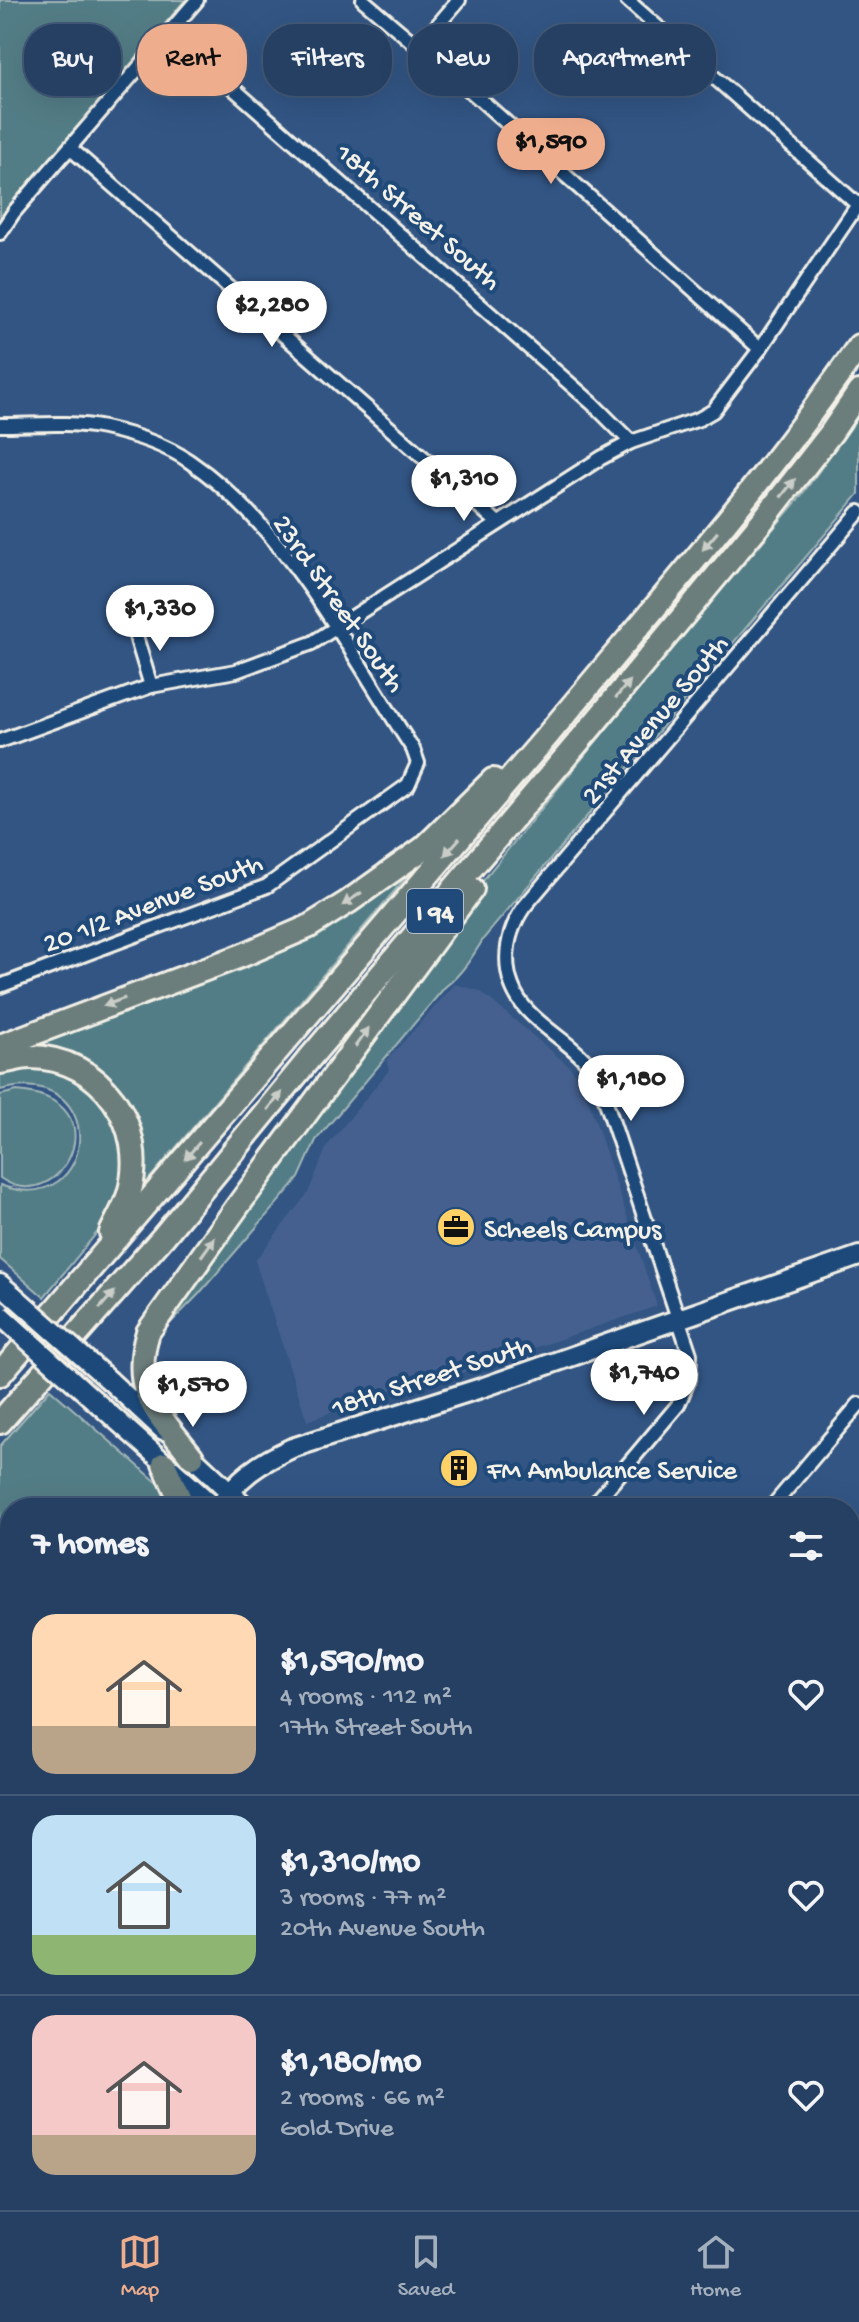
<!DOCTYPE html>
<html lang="en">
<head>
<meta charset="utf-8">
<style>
  body { margin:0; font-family:"Gochi Hand",sans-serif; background:#2e4769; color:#f1f3f6; height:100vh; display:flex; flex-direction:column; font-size:30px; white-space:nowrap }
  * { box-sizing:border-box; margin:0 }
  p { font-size:26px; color:#a4afbe }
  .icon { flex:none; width:44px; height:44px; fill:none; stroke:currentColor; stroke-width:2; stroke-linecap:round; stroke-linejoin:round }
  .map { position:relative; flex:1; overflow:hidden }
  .sheet { position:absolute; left:0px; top:1498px; width:860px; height:712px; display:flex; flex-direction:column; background:#264063; border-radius:32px 32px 0 0; box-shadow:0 8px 32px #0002,0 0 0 2px #425978 }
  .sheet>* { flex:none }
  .top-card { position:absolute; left:24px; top:24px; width:812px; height:72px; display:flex; gap:16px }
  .price { position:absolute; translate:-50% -68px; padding:0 18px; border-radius:28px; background:#fff; color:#222; font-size:26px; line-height:52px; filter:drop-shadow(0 2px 4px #0008) }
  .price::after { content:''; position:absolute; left:50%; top:48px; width:24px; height:18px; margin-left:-12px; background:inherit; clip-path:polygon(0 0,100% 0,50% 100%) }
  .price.active { background:#eead8d; color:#111 }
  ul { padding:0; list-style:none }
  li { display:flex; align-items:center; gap:24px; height:200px; padding:0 32px }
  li+li { border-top:2px solid #425978 }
  li span { display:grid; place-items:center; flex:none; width:224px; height:160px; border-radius:24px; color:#555 }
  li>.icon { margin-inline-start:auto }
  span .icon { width:96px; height:96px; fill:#fffc; stroke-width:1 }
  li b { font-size:34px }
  h2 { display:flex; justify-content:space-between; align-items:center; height:96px; padding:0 32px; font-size:34px }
  .tag { padding:0 28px; border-radius:32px; background:#264063; box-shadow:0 8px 32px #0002,0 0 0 2px #425978; font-size:28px; line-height:72px }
  .tag.active { background:#eead8d; color:#111 }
  .tab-bar { display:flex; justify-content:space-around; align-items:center; height:112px; border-top:2px solid #425978; background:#264063; font-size:22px; color:#a4afbe }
  .tab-bar a { display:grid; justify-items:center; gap:4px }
  .tab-bar .active { color:#eead8d }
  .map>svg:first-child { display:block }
  .built { fill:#45618e }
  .green { fill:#527d86; stroke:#a3b7b7; stroke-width:2 }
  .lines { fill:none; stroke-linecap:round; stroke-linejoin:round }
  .street-casing { stroke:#f4f1e8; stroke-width:18 }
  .secondary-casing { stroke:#f4f1e8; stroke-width:24 }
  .highway-casing { stroke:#f4f1e8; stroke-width:28 }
  .street { stroke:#1f4a7a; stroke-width:12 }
  .secondary { stroke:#1f4a7a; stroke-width:18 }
  .highway { stroke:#6c7e7c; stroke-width:22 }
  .secondary-bridge-casing { stroke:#f4f1e8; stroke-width:24; stroke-linecap:butt }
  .secondary-bridge { stroke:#1f4a7a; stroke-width:18 }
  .oneway { fill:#cbcec8 }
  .labels { text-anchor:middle; stroke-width:8; stroke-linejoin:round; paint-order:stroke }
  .shield { fill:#1f4a7a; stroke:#b4bfc7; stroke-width:2 }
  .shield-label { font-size:26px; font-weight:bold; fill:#f4f1e8 }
  .street-label { font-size:28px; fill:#f4f1e8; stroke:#1f4a7a }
  .poi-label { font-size:28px; fill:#f4f1e8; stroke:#1f4a7a; text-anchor:start }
</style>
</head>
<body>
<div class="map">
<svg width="859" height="2210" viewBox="0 0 859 2210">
  <rect width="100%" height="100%" fill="#325584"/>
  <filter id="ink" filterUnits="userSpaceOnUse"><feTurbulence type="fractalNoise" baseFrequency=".0125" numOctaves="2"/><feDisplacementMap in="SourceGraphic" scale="16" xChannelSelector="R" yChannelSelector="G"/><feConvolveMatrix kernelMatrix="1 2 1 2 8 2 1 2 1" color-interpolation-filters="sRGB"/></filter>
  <g filter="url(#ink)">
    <path class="built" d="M455,984l25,7 89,75 14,18 74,222 -201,69 -12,-5 -137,51 -52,-160 53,-68 19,-47 62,-76 -2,-10z"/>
    <g class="green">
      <path d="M0,0h185l-185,221z"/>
      <path d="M859,416v78l-375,444c-11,18 -22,36 -39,49l-129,153 -17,38 -101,117 -45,46 -2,-8 337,-459 195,-239 115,-135z"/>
      <path d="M414,868l-269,316 -7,-2 -31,-100 -104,-27z"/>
      <path d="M18,1065l43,4 44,32 22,51 -13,60 -70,85 -44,-38v-74c100,37 111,-125 0,-95v-21z"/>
      <path d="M17,1091c106,8 44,130 -17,87v-83z"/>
      <path d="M50,1389l116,101 9,18h-165v53l-10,-11v-104z"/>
      <path d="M0,1569l10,9v80l-10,3z"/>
    </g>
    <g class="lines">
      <g class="street-casing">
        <g id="street">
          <path d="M363,0l118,100 279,249"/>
          <path d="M627,0l231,205"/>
          <path d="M169,32l424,372 38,38"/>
          <path d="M418,48l41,-48"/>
          <path d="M70,148l428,375"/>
          <path d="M0,233l14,-21 183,-212"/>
          <path d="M0,425c34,0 70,-4 104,3 27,6 62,17 85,33 99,67 160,191 224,288l5,14 -10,22 -141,101 -267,100"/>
          <path d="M134,630l17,56"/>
          <path d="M0,741l151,-55 85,-15 76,-28 289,-185 30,-16 68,-23 14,-8 47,-62 99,-146"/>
          <path d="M591,1508l87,-103 11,-26 1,-25 -92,-276c-17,-30 -48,-43 -71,-68 -27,-30 -25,-71 -3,-103l335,-395"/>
          <path d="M771,1508l88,-104"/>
          <path d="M850,1637l9,-10"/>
          <path d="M850,1865l9,-10"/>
          <path d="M170,2210l9,-10"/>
          <path d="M374,2210l9,-10"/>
        </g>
      </g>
      <g class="secondary-casing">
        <g id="secondary">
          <path d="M0,1284l14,12"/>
          <path d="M110,1381l53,49"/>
          <path d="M94,1400l121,108"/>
          <path d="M182,1447l65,61"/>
          <path d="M219,1508c17,-30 42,-46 73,-60l189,-60 378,-132"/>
          <path d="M850,2060l9,8"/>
          <path d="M850,2091l9,-11"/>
          <path d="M0,2180l10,-9"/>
          <path d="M796,2210l6,-10"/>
        </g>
      </g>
      <g class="highway-casing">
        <g id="highway">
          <path d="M0,1046l243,-91 65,-28 40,-25 76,-54 69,-68"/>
          <path d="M0,1062c10,-1 21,-5 30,-5 71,0 119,69 99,137 -4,13 -12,26 -18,39"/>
          <path d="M0,1374c183,-213 367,-425 548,-639 106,-128 217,-252 311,-389"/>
          <path d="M0,1422l163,-185 146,-178 282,-332 172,-207 68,-87 28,-41"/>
          <path d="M192,1457c-35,-45 -62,-65 -44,-125l89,-125 235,-318"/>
          <path d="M164,1464l20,44"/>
          <path d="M0,1555l10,12"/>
          <path d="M0,1666l10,-3"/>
        </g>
      </g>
      <use href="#street" class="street"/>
      <use href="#secondary" class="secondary"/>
      <use href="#highway" class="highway"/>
      <g class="secondary-bridge-casing">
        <g id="secondary-bridge">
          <path d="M14,1296l96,85"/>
          <path d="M0,1315l94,85"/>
        </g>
      </g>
      <use href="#secondary-bridge" class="secondary-bridge"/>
    </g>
    <defs><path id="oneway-solid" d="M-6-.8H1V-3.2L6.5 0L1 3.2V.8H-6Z" transform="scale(2)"/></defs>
    <g class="oneway">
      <use href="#oneway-solid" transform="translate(788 488) rotate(-52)"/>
      <use href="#oneway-solid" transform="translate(710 541) rotate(130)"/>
      <use href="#oneway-solid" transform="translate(623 689) rotate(-50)"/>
      <use href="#oneway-solid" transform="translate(452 847) rotate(131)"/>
      <use href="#oneway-solid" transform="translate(352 899) rotate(146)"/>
      <use href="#oneway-solid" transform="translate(114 1002) rotate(160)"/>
      <use href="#oneway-solid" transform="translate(362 1037) rotate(-54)"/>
      <use href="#oneway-solid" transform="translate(275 1101) rotate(-51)"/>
      <use href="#oneway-solid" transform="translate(192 1151) rotate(131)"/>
      <use href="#oneway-solid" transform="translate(208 1247) rotate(-54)"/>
      <use href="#oneway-solid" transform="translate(107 1300) rotate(-49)"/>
    </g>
  </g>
  <defs>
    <g id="office-disc" transform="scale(2)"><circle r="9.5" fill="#ffd166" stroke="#1f4a7a"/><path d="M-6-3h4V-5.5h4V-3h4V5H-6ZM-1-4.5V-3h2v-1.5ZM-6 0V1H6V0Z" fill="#111"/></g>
    <g id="building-disc" transform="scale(2)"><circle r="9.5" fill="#ffd166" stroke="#1f4a7a"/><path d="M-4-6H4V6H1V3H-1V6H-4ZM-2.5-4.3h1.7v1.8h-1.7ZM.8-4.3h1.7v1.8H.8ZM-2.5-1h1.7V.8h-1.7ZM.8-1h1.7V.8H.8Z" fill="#111"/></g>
  </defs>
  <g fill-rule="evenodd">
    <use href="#office-disc" x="456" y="1227"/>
    <use href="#building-disc" x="459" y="1468"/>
  </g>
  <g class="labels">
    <rect class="shield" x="407" y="889" width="56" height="44" rx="6"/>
    <g class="shield-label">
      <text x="435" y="920">I 94</text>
    </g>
    <g class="street-label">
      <text transform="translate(420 215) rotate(41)" y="10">18th Street South</text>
      <text transform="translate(341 602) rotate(55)" y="10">23rd Street South</text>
      <text transform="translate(653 718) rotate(-50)" y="10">21st Avenue South</text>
      <text transform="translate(152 901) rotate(-21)" y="10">20 1/2 Avenue South</text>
      <text transform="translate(431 1374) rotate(-18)" y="10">18th Street South</text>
    </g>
    <g class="poi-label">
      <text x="484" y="1237">Scheels Campus</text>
      <text x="487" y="1478">FM Ambulance Service</text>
    </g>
  </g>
</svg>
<b class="price active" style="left:551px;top:186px">$1,590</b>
<b class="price" style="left:272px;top:349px">$2,280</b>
<b class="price" style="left:464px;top:523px">$1,310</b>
<b class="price" style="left:160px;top:653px">$1,330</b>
<b class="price" style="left:631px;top:1123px">$1,180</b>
<b class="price" style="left:644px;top:1417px">$1,740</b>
<b class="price" style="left:193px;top:1429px">$1,570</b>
<div class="top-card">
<a class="tag">Buy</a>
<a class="tag active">Rent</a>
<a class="tag">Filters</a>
<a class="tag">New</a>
<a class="tag">Apartment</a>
</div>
<section class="sheet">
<h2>7 homes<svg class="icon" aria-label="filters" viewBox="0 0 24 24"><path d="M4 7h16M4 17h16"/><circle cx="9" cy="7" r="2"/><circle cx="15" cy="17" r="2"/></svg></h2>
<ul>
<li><span style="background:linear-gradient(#ffd9b3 70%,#b9a48a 0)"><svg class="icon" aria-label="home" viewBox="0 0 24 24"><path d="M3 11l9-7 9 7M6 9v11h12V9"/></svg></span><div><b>$1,590/mo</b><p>4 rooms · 112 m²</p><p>17th Street South</p></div><svg class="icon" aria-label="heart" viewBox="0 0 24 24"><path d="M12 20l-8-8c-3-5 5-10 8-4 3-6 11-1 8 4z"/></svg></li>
<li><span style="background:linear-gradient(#bfe0f5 75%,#8fb573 0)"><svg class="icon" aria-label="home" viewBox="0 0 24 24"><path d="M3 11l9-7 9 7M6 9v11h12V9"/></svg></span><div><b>$1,310/mo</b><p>3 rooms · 77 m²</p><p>20th Avenue South</p></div><svg class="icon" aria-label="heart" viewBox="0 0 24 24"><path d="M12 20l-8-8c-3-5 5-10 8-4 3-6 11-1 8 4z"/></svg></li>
<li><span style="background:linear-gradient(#f6c9c9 75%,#b9a48a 0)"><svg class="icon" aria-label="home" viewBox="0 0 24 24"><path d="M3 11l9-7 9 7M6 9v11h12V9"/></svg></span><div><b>$1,180/mo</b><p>2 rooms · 66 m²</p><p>Gold Drive</p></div><svg class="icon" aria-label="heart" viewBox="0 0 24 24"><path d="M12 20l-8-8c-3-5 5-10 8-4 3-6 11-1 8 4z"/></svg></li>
</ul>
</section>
</div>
<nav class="tab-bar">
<a class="active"><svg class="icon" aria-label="map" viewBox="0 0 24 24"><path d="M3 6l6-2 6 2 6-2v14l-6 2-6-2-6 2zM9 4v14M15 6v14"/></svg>Map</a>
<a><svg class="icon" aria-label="saved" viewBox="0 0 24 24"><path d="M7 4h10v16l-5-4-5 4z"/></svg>Saved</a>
<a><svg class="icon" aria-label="home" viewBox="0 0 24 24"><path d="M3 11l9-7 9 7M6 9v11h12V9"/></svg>Home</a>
</nav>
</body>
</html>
